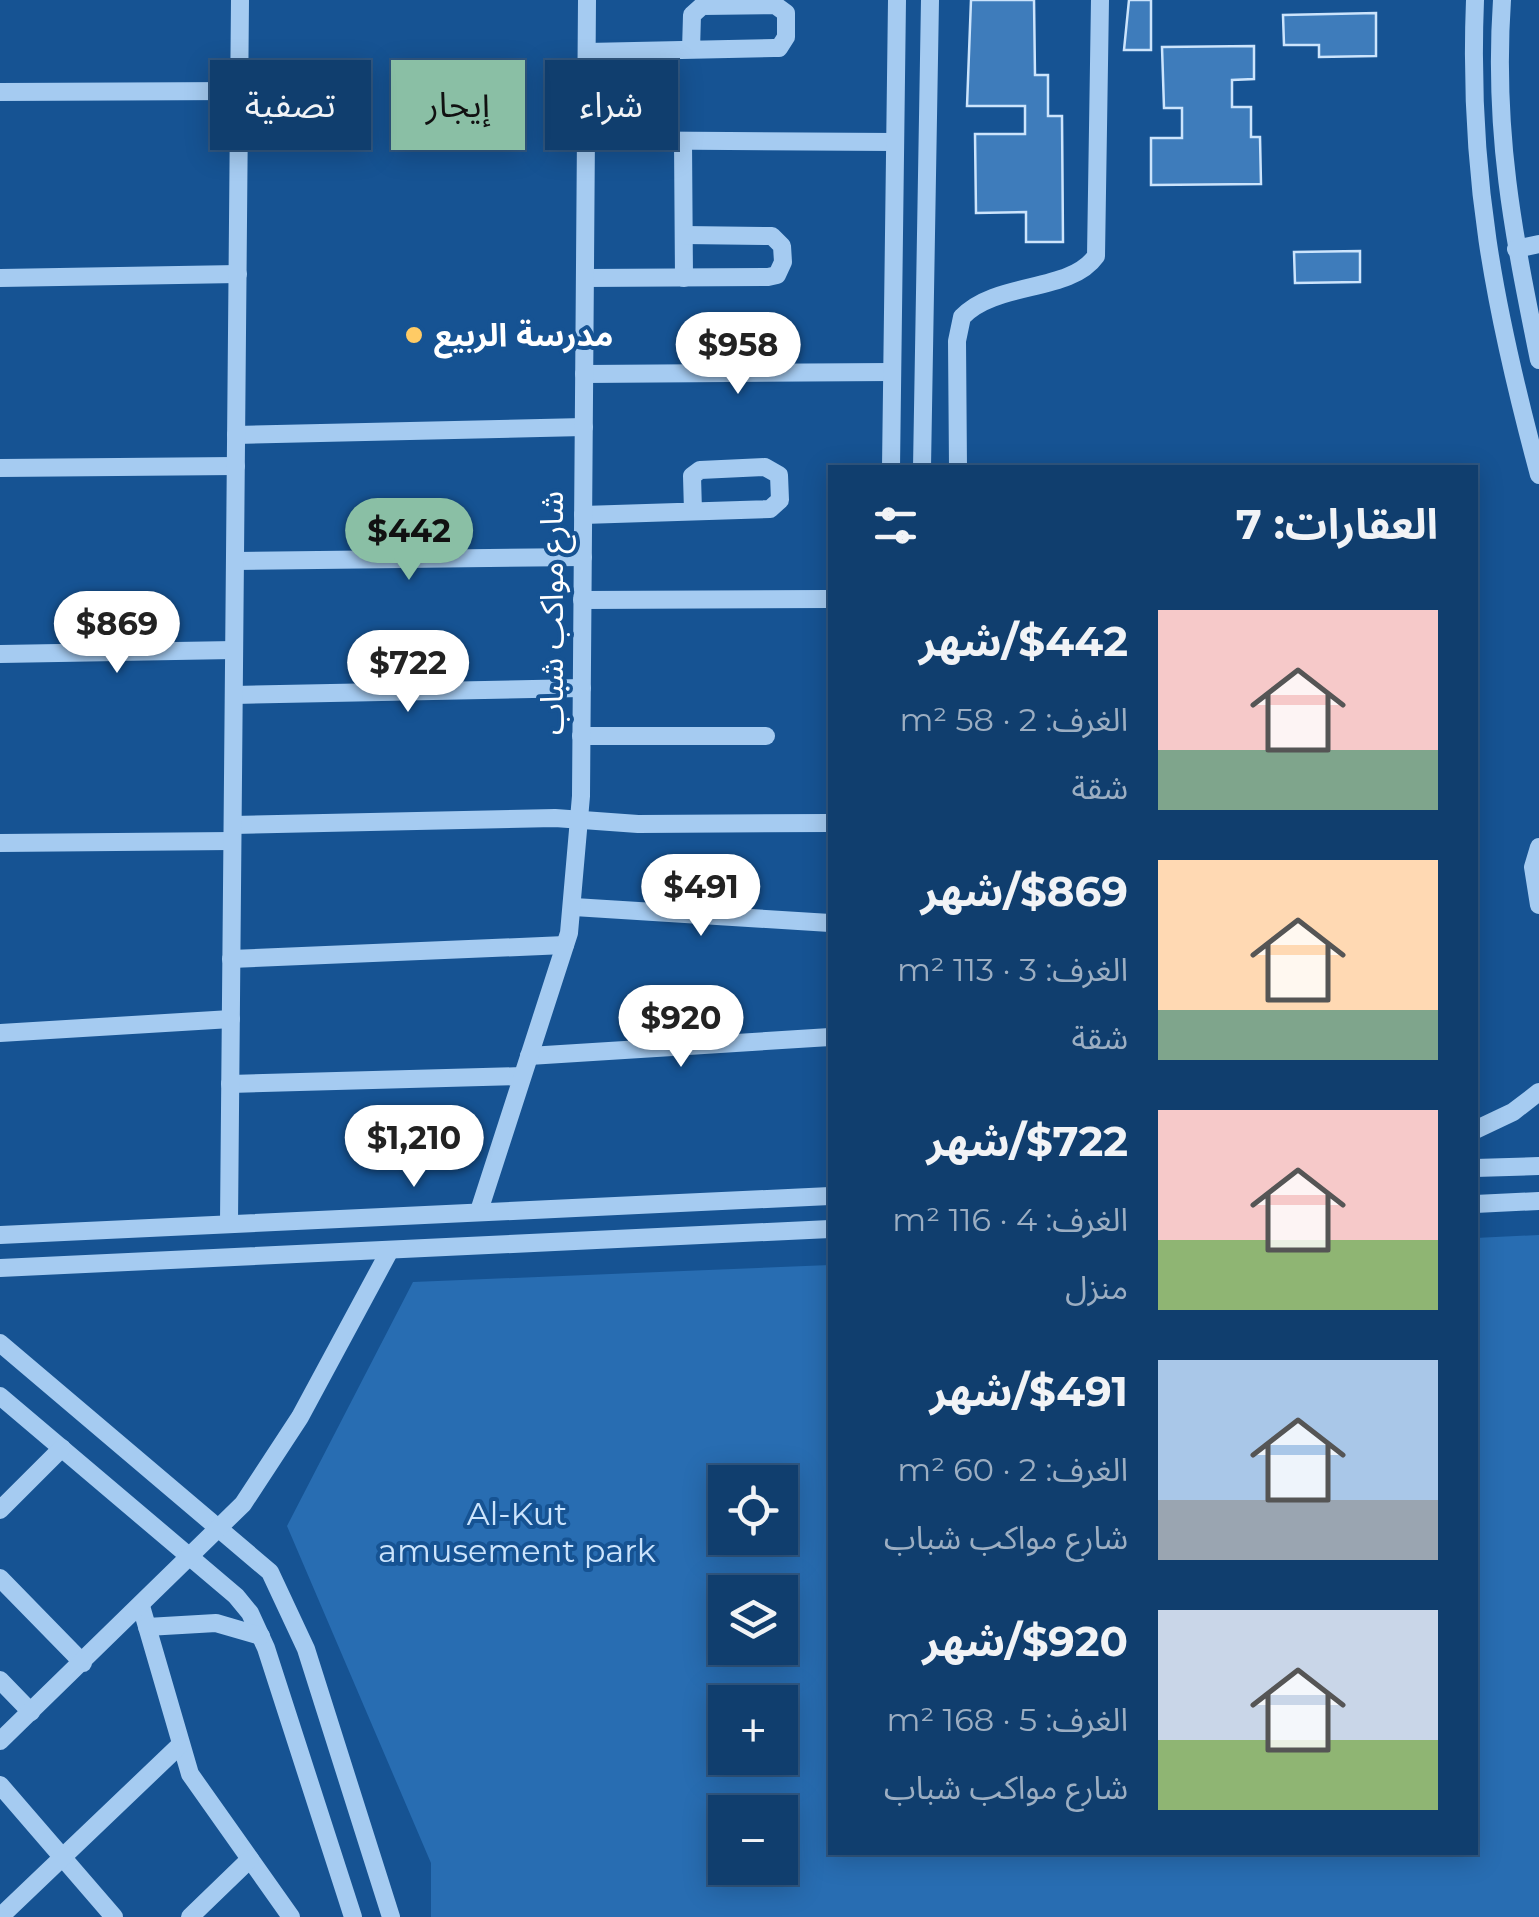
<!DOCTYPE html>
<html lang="ar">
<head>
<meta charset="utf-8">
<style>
  body { margin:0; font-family:Montserrat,"Noto Sans Arabic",sans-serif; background:#1e4976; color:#f1f3f6; direction:rtl; height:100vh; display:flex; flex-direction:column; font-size:38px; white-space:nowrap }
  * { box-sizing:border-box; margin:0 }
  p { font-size:32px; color:#9caec2 }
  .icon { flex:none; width:55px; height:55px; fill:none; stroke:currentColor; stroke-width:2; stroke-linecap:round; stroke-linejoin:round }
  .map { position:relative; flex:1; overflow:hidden; direction:ltr }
  .details { position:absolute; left:828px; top:465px; width:650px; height:1390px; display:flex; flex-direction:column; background:#103e6e; border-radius:0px; box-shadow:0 5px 25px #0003,0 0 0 2px #305781; direction:rtl }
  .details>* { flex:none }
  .banner { position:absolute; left:30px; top:60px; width:648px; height:90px; direction:rtl; display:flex; gap:20px }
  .controls { position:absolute; left:708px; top:1465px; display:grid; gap:20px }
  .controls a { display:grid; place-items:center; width:90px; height:90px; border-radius:0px; background:#103e6e; box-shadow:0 5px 25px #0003,0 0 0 2px #305781; font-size:50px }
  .price { position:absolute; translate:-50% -85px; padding:0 22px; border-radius:35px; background:#fff; color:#222; font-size:32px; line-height:65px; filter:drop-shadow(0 2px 5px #0008) }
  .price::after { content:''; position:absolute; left:50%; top:60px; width:30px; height:22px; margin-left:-15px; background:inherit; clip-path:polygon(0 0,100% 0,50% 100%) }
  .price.current { background:#8abfa5; color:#111 }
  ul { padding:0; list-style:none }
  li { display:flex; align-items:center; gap:30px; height:250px; padding:0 40px }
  li span { display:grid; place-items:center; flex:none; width:280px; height:200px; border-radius:0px; color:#555 }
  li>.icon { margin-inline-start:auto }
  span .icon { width:120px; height:120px; fill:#fffc; stroke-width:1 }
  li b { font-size:42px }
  h2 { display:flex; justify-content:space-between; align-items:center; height:120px; padding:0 40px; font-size:42px }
  .chip { padding:0 35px; border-radius:0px; background:#103e6e; box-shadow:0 5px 25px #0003,0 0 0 2px #305781; font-size:35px; line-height:90px }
  .chip.current { background:#8abfa5; color:#111 }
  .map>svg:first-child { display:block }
  .green { fill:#286db2; fill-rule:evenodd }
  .building { fill:#3e7cbb; stroke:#cce4fc; stroke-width:2.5 }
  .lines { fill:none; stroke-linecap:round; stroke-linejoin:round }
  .minor { stroke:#a5cbf1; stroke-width:18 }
  .poi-dot { fill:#ffcb65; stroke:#165393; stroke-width:4 }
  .labels { text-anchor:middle; stroke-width:8; stroke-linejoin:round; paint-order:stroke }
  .poi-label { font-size:32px; font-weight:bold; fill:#fff; stroke:#165393; text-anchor:start }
  .street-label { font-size:32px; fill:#fff; stroke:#165393 }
  .park-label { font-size:32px; fill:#cce4fc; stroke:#165393 }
</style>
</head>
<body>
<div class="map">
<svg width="1539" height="1917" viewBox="0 0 1539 1917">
  <rect width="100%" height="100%" fill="#165393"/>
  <path class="green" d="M1539,1235v682h-1108v-54l-144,-337 126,-244 417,-17v587h645v-614zM725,1482h55v56h-55zM725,1592h55v56h-55zM725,1702h55v56h-55zM725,1812h55v56h-55z"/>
  <g class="building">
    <path d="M971,0h63l1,75h13v41h14l1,126h-37v-30l-50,1 -1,-79h50v-28h-58z"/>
    <path d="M1129,0h22v50h-27z"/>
    <path d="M1376,13v43l-57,1v-12h-35l-1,-30z"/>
    <path d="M1254,46v33l-22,1v27h19v30h9l1,47 -110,1v-47h31v-30h-18l-2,-61z"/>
    <path d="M1360,251v31l-65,1 -1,-31z"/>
  </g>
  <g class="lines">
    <g class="minor">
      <path d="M1475,0c-7,174 19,308 64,475"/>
      <path d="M1502,0c-9,132 11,232 37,360"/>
      <path d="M587,52l187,-4h5l7,-11v-24l-11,-8 -73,1 -10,9 -1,35"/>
      <path d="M0,92l239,-1"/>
      <path d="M586,140l309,2"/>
      <path d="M683,141l1,137"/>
      <path d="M1516,249l23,-5"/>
      <path d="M0,278l238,-4"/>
      <path d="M585,278l183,-1 9,-2 6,-13 -1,-16 -10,-10 -88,-1"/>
      <path d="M584,374l308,-2"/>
      <path d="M236,435l348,-8"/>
      <path d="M0,468l236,-2"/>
      <path d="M891,468l6,-468"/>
      <path d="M922,468l8,-468"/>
      <path d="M958,468l-1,-127 5,-24c34,-36 108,-24 134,-61l4,-256"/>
      <path d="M583,515l187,-6 10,-9 -1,-25 -14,-8 -65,3 -8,6 1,35"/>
      <path d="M235,561l348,-4"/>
      <path d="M582,600l248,-1"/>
      <path d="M0,654l234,-4"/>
      <path d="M234,695l348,-7"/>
      <path d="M581,736h185"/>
      <path d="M233,825l322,-7 83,6 192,-1"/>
      <path d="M0,843l232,-2"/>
      <path d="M1539,847l-6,20 6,38"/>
      <path d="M574,907l256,16"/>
      <path d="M231,959l334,-14"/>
      <path d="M0,1033l231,-14"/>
      <path d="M529,1056l301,-19"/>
      <path d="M230,1084l292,-8"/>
      <path d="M1475,1130l38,-18 26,-20"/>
      <path d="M1475,1168l64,-2"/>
      <path d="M1475,1204l64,-3"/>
      <path d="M479,1211l90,-278 12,-137 6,-796"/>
      <path d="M229,1222l11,-1222"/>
      <path d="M0,1235l830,-39"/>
      <path d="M0,1268l830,-39"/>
      <path d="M0,1343l270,229 36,77 85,268"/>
      <path d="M0,1396l236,200 14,17 16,35 87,269"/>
      <path d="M0,1510l62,-62"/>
      <path d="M0,1578l83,85"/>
      <path d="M141,1606l49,168 101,143"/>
      <path d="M147,1627l69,-4 45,13"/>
      <path d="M0,1680l31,32"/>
      <path d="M0,1741l243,-237 57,-87 90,-167"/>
      <path d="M0,1785l114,132"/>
      <path d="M0,1917l179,-171"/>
      <path d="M190,1917l60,-58"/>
    </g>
  </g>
  <circle class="poi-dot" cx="414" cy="335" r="10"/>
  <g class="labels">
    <g class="poi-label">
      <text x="434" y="346">مدرسة الربيع</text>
    </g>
    <g class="street-label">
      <text transform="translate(552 613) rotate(-90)" y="11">شارع مواكب شباب</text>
    </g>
    <g class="park-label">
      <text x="517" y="1525">Al-Kut<tspan x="517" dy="37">amusement park</tspan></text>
    </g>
  </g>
</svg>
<div class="controls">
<a><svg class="icon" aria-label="locate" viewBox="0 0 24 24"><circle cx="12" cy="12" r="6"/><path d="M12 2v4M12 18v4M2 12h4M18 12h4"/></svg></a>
<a><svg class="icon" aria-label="layers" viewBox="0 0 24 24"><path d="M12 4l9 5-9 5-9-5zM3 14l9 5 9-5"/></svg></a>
<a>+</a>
<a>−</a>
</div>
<b class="price" style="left:738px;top:397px">$958</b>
<b class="price current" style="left:409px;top:583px">$442</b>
<b class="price" style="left:117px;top:676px">$869</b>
<b class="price" style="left:408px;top:715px">$722</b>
<b class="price" style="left:701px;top:939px">$491</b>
<b class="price" style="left:681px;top:1070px">$920</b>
<b class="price" style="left:414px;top:1190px">$1,210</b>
<div class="banner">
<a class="chip">شراء</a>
<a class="chip current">إيجار</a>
<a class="chip">تصفية</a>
</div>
<section class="details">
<h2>العقارات: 7<svg class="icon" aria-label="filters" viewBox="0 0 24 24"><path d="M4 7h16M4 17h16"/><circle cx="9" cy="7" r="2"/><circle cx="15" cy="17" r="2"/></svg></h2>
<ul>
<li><span style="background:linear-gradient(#f6c9c9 70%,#7fa58c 0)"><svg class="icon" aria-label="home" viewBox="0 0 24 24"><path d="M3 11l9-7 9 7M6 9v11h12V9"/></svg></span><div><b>$442/شهر</b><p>الغرف: 2 · 58 m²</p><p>شقة</p></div></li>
<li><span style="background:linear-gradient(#ffd9b3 75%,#7fa58c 0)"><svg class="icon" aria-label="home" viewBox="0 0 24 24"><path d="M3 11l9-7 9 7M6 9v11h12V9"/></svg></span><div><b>$869/شهر</b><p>الغرف: 3 · 113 m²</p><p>شقة</p></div></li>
<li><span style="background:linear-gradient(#f6c9c9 65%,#8fb573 0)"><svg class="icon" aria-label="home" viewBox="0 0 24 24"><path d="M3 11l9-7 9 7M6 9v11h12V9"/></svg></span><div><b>$722/شهر</b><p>الغرف: 4 · 116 m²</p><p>منزل</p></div></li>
<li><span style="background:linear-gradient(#a9c7e8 70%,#9aa5b1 0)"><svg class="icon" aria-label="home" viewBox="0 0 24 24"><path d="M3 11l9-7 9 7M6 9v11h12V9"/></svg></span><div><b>$491/شهر</b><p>الغرف: 2 · 60 m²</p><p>شارع مواكب شباب</p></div></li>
<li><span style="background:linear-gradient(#c9d6e8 65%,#8fb573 0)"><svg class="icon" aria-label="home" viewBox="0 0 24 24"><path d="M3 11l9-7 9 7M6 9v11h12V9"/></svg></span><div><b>$920/شهر</b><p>الغرف: 5 · 168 m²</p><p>شارع مواكب شباب</p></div></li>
</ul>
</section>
</div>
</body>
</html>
